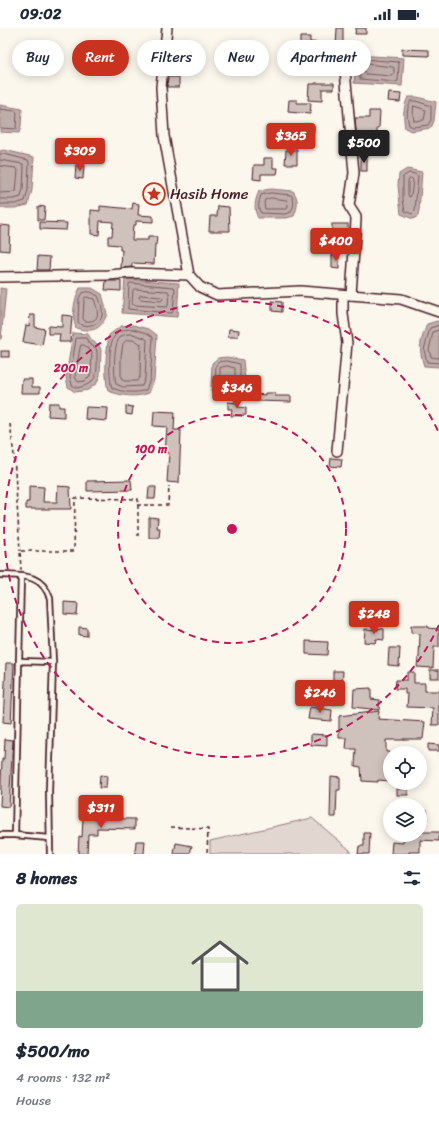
<!DOCTYPE html>
<html lang="en">
<head>
<meta charset="utf-8">
<style>
  body { margin:0; font-family:Sriracha,sans-serif; background:#f2f2f3; color:#1f2937; height:100vh; display:flex; flex-direction:column; font-size:15px; white-space:nowrap }
  * { box-sizing:border-box; margin:0 }
  p { font-size:13px; color:#747a83 }
  .icon { flex:none; width:22px; height:22px; fill:none; stroke:currentColor; stroke-width:2; stroke-linecap:round; stroke-linejoin:round }
  .map { position:relative; height:826px; overflow:hidden }
  .side { display:flex; flex-direction:column; background:#fff; flex:1 }
  .side>* { flex:none }
  .hud { position:absolute; left:12px; top:12px; width:415px; height:36px; display:flex; gap:8px }
  .buttons { position:absolute; left:383px; top:718px; display:grid; gap:8px }
  .buttons a { display:grid; place-items:center; width:44px; height:44px; border-radius:50%; background:#fff; box-shadow:0 2px 10px #0003; font-size:20px }
  .price { position:absolute; translate:-50% -34px; padding:0 9px; border-radius:4px; background:#c8321e; color:#fff; font-size:13px; line-height:26px; filter:drop-shadow(0 1px 2px #0008) }
  .price::after { content:''; position:absolute; left:50%; top:24px; width:12px; height:9px; margin-left:-6px; background:inherit; clip-path:polygon(0 0,100% 0,50% 100%) }
  .price.on { background:#222; color:#fff }
  ul { padding:0; list-style:none }
  li { display:grid; align-content:center; gap:8px; height:212px; padding:0 16px }
  li+li { border-top:1px solid #e0e1e3 }
  li span { display:grid; place-items:center; height:124px; border-radius:6px; color:#555 }
  li>.icon { margin-inline-start:auto }
  span .icon { width:72px; height:72px; fill:#fffc; stroke-width:1 }
  li b { font-size:17px }
  h2 { display:flex; justify-content:space-between; align-items:center; height:48px; padding:0 16px; font-size:17px }
  .chip { padding:0 14px; border-radius:18px; background:#fff; box-shadow:0 2px 10px #0003; font-size:14px; line-height:36px }
  .chip.on { background:#c8321e; color:#fff }
  .status { display:flex; justify-content:space-between; align-items:center; height:28px; padding:0 20px; background:#fff; direction:ltr }
  .status svg { height:11px; fill:currentColor }
  .map>svg:first-child { display:block }
  .green { fill:#e2d7d0; stroke:#967b7e }
  .water { fill:#bfadaa; stroke:#907477 }
  .lines { fill:none; stroke-linecap:round; stroke-linejoin:round }
  .shore { stroke:#79585e; stroke-width:1 }
  .building { fill:#cfc2bc; stroke:#4a1f2b }
  .service-casing { stroke:#4a1f2b; stroke-width:8 }
  .minor-casing { stroke:#4a1f2b; stroke-width:12 }
  .path { stroke:#4a1f2b; stroke-width:1.5; stroke-dasharray:4 3; stroke-linecap:butt }
  .service { stroke:#fbf7ec; stroke-width:4.5 }
  .minor { stroke:#fbf7ec; stroke-width:9 }
  .ring { fill:none; stroke:#c2185b; stroke-width:2; stroke-dasharray:7 5 }
  .labels { text-anchor:middle; stroke-width:3; stroke-linejoin:round; paint-order:stroke }
  .poi-label { font-size:15px; fill:#4a1f2b; stroke:#fbf7ec; text-anchor:start }
  .centre { fill:#c2185b; stroke:#fbf7ec; stroke-width:2 }
  .ring-label { font-size:12px; text-anchor:middle; font-weight:bold; fill:#c2185b; stroke:#fbf7ec; stroke-width:3; stroke-linejoin:round; paint-order:stroke }
</style>
</head>
<body>
<div class="status"><b>09:02</b><svg viewBox="0 0 49 12"><path d="M0 12V9h3v3zM5 12V6h3v6zM10 12V3h3v9zM15 12V0h3v12zM26 1h20v11H26zM47 4h2v5h-2z"/></svg></div>
<div class="map">
<svg width="439" height="826" viewBox="0 0 439 826">
  <rect width="100%" height="100%" fill="#fbf7ec"/>
  <filter id="ink" filterUnits="userSpaceOnUse"><feTurbulence type="fractalNoise" baseFrequency=".025" numOctaves="2"/><feDisplacementMap in="SourceGraphic" scale="8" xChannelSelector="R" yChannelSelector="G"/><feConvolveMatrix kernelMatrix="1 2 1 2 8 2 1 2 1" color-interpolation-filters="sRGB"/></filter>
  <g filter="url(#ink)">
    <path class="green" d="M312,790l38,32v4h-140v-13z"/>
    <g class="water">
      <path d="M357,27l47,3 -2,28 -48,-3z"/>
      <path d="M408,69h9l19,5 -2,19 -3,7 -20,3 -6,-3c-2,-12 -2,-20 3,-31z"/>
      <path d="M0,77l22,4 -1,18 -2,6 -19,-1z"/>
      <path d="M4,122l30,7 -2,33 -4,15 -13,3h-15v-57z"/>
      <path d="M407,141l15,3 -3,39 -1,5 -5,3 -12,-5 -3,-29 1,-11z"/>
      <path d="M271,161l22,2c6,8 5,16 1,25l-8,2h-28c-5,-10 -3,-17 1,-27z"/>
      <path d="M125,251l54,4 -2,34 -55,-4z"/>
      <path d="M0,260l6,1 -5,50h-1z"/>
      <path d="M80,260h12l10,6 5,20c-6,16 -15,19 -31,14 -5,-11 -2,-29 4,-40z"/>
      <path d="M437,293l2,1v45l-15,-1c-6,-20 -4,-23 3,-42z"/>
      <path d="M134,297l15,4 8,6 -3,45 -5,13c-14,5 -27,3 -41,-2 -4,-19 -2,-37 1,-56l12,-9z"/>
      <path d="M73,305l15,1 4,7 7,4 2,5 -1,25 -3,8 -9,7 -13,2 -7,-5 -2,-10z"/>
      <path d="M227,329l16,3 2,20 -1,8 -4,5 -18,4 -8,-1 -3,-5 1,-28 6,-5z"/>
    </g>
    <g class="lines">
      <g class="shore">
        <path d="M362,31l37,3 -1,19 -2,1 -36,-3v-18z"/>
        <path d="M367,36l26,3 1,1v7l-2,1 -26,-2 -2,-1 1,-7z"/>
        <path d="M411,73h5l15,5v14l-3,5 -15,2 -4,-2c-2,-8 -3,-17 2,-24z"/>
        <path d="M414,78l12,4 -2,10 -10,1 -1,-5z"/>
        <path d="M0,81l16,2 1,2 -1,16 -16,-1"/>
        <path d="M0,126h4l24,6 1,2 -1,28 -3,11 -10,3h-15"/>
        <path d="M0,132l23,4 1,2 -1,23 -2,8 -7,2h-14"/>
        <path d="M0,138l16,2 2,2 -2,22 -16,1"/>
        <path d="M409,145l6,1 3,2 -3,35 -3,3 -7,-3 -2,-11v-23z"/>
        <path d="M411,150l2,2 -2,16 -2,1 -1,-2v-15z"/>
        <path d="M271,165l20,2c4,5 3,12 0,17l-6,2 -24,-1c-4,-5 -2,-12 0,-18z"/>
        <path d="M271,170l16,2 1,8 -3,1h-20l-1,-6 1,-3z"/>
        <path d="M130,255l44,4 1,2 -2,23 -2,1 -43,-4 1,-24z"/>
        <path d="M135,261l33,2 1,2 -1,13 -2,1 -33,-2 -1,-2 1,-13z"/>
        <path d="M86,264h5l7,4c8,18 6,32 -17,29l-3,-3 1,-24 3,-5z"/>
        <path d="M141,267l20,2 2,2 -2,2 -21,-2 -1,-2z"/>
        <path d="M86,269l8,2c4,11 8,24 -9,22l-2,-2 1,-19z"/>
        <path d="M439,297l-9,3 -6,22 3,12 12,1"/>
        <path d="M134,301l13,4 6,4 -3,42 -4,11c-12,4 -23,2 -34,-2 -3,-9 -4,-43 2,-51 5,-7 12,-8 20,-8z"/>
        <path d="M439,302l-6,2 -4,18 2,7 8,1"/>
        <path d="M133,306l12,4 2,2 -2,38 -3,8 -19,1 -7,-3c-2,-8 -3,-38 3,-45 3,-5 8,-5 14,-5z"/>
        <path d="M78,310h8l3,6 7,4 1,3c0,20 3,32 -20,37l-5,-3 -2,-8 6,-38z"/>
        <path d="M127,312h6l8,4 -1,32 -3,5h-13l-3,-2v-23l2,-12z"/>
        <path d="M81,317h3l8,7 -1,21 -2,4 -4,4 -7,1 -3,-5z"/>
        <path d="M227,333l13,3v22c-4,6 -16,8 -23,7l-2,-4 1,-24 3,-3z"/>
        <path d="M227,338l8,2v16l-1,1 -13,3 -1,-2v-18z"/>
      </g>
    </g>
    <g class="building">
      <path d="M337,0h6v16h2l-6,24h-4z"/>
      <path d="M356,0h10v6h-11z"/>
      <path d="M300,9h10v5l12,1v6h-13v-4l-9,-1z"/>
      <path d="M402,21l27,1v6l-27,-1z"/>
      <path d="M168,49h11v10h-12z"/>
      <path d="M315,55h19v6h-12v12l-14,-1 1,-16h6z"/>
      <path d="M389,65l12,1 -1,8 -12,-1z"/>
      <path d="M289,72h8v3h14l-1,11 -22,-2z"/>
      <path d="M369,83h11l-1,17h-2v10h-10v3h-10l-2,-23h14z"/>
      <path d="M304,96l10,1v7h-11z"/>
      <path d="M286,122h11v14h-12z"/>
      <rect x="361" y="128" width="6" height="15"/>
      <path d="M264,130h9v10h5l-1,6h-16v6l-8,-1 1,-14h10z"/>
      <path d="M76,137l8,1 -1,13 -8,-1z"/>
      <path d="M133,175l6,1 -1,11 15,1v6l-17,-1v4h-3l-1,15h16v-3h9l-1,8h-1l-1,19 -22,-1v4l-11,1 1,-18h-2v-5l-12,-1v-8h4l1,-14 -13,-1 -1,14 -8,-1v-24l9,1v-5l32,3z"/>
      <path d="M38,178l7,1 -1,13h-6z"/>
      <path d="M218,178l11,1 1,24h-21l1,-15h7z"/>
      <path d="M40,194l27,1 -1,7 -26,-1z"/>
      <rect x="332" y="196" width="16" height="7"/>
      <path d="M0,197l10,1 -1,25 -9,-1z"/>
      <path d="M332,227h7v14l-7,-1z"/>
      <path d="M38,228l12,1 -1,13h-12z"/>
      <path d="M106,253h15v10l-16,-1z"/>
      <path d="M272,273l10,1v10l-10,-1z"/>
      <path d="M30,287h5v12l10,2 -3,16 -19,-3 3,-17 3,1z"/>
      <path d="M62,287l10,1 -2,26h-11l1,-8h-12v-8l14,1z"/>
      <path d="M229,301l10,1 -1,7h-10z"/>
      <rect x="1" y="323" width="8" height="6"/>
      <path d="M22,351h10v8h8v6h-19z"/>
      <path d="M265,365h10v3h16v6l-35,-1v-7l9,1z"/>
      <path d="M228,374l11,1 -1,4 8,1v7l-15,1 1,-7h-4z"/>
      <path d="M49,375h10v4h5v10l-16,-1z"/>
      <path d="M126,378l7,1 -1,8 -6,-1z"/>
      <path d="M86,379l22,1 -1,13 -22,-2z"/>
      <path d="M154,383l21,1 -1,18h7l-2,53 -12,-1 2,-29h-4l2,-26 -14,-1z"/>
      <path d="M331,430l11,1 -1,8 -11,-1z"/>
      <path d="M131,452l1,10 -45,1v-10z"/>
      <path d="M29,458l15,1 -1,15h14l1,-16 12,1 1,22h-45v-7h3z"/>
      <path d="M149,459h7l-1,12h-7z"/>
      <path d="M149,489l9,1 -1,10h3l-1,10h-10z"/>
      <path d="M64,574l14,1 -1,12 -13,-1z"/>
      <path d="M411,598h17v2l11,1v18h-5l-1,21 -16,-1 1,-9h1l1,-24 -9,-1z"/>
      <path d="M79,599l8,1v8l-8,-1z"/>
      <path d="M378,600l6,1v11l-8,-1 -1,4 -11,-1 1,-13 13,1z"/>
      <path d="M306,613l22,1 -1,13 -21,-1z"/>
      <path d="M389,620h11l-1,18 -11,-1z"/>
      <path d="M6,635h8l-3,60 -8,-1z"/>
      <rect x="430" y="642" width="9" height="8"/>
      <path d="M333,643h10l-1,18 -9,-1z"/>
      <path d="M407,644h7v11h11v8h14v34h-7l1,-17 -26,-1 1,-13h-3v-5h-10l1,-9h11z"/>
      <path d="M371,660v11l9,1 -1,10 -26,-3 1,-18z"/>
      <path d="M329,666l7,1 -1,10 -7,-1z"/>
      <path d="M310,679l22,3 -1,11 -23,-2z"/>
      <path d="M379,683l-1,8 47,3 -2,17h-20v1h-17v12h4v29l-12,-1v2l-16,-1 -1,-14 -6,-1 1,-17h-10l1,-11h-8v-22z"/>
      <path d="M311,706l16,1v11l-16,-1z"/>
      <path d="M5,711l8,1 -4,67 -9,-1 2,-47h2z"/>
      <path d="M428,716l11,1v6h-11z"/>
      <path d="M100,747l7,1 -1,12h-7z"/>
      <path d="M331,748l9,1v13h-3l-1,27h-6z"/>
      <rect x="397" y="761" width="11" height="6"/>
      <rect x="420" y="782" width="7" height="9"/>
      <path d="M83,790l52,1v10l-38,-1v6h-9l-1,20h-9l1,-18 3,1z"/>
      <path d="M420,804h19v9l-19,-1v12h-11v2h-18l1,-12 11,1 1,-8h16z"/>
      <path d="M364,805h6l-1,21h-11l1,-8h5z"/>
      <path d="M136,813h9l-1,13h-9z"/>
      <path d="M176,815l16,3 -2,8h-16z"/>
    </g>
    <g class="lines">
      <g class="service-casing">
        <g id="service">
          <path d="M0,547c22,1 41,-2 50,23l3,64 -4,129 1,63"/>
          <path d="M19,633l2,-85"/>
          <path d="M0,807h15"/>
          <path d="M49,810l-34,-3 4,-174 34,1"/>
        </g>
      </g>
      <g class="minor-casing">
        <g id="minor">
          <path d="M167,0l-6,59 3,49 25,139 11,12 17,8 83,-4 101,8 38,13"/>
          <path d="M349,26l-4,16 9,103 -5,33 7,11v3l-5,75"/>
          <path d="M0,249l109,-2 22,-2 58,2"/>
          <path d="M337,423l10,-108 -4,-29v-19"/>
        </g>
      </g>
      <g class="path">
        <path d="M10,396l4,31 6,96"/>
        <path d="M137,477h31l1,-19"/>
        <path d="M21,543l-1,-20h54l1,-53 63,1v37"/>
        <path d="M171,799l37,2 -1,25"/>
      </g>
      <use href="#service" class="service"/>
      <use href="#minor" class="minor"/>
    </g>
  </g>
  <g class="ring">
    <circle cx="232" cy="501" r="114"/>
    <path d="M439 597A228 228 0 1 1 439 405"/>
  </g>
  <defs>
    <g id="sight-ring" transform="scale(1.15)"><circle r="9.5" fill="#fbf7ec" stroke="#c8321e" stroke-width="1.5"/><path d="M0-6L1.8-2.2L6-1.7L2.9 1.2L3.7 5.4L0 3.3L-3.7 5.4L-2.9 1.2L-6-1.7L-1.8-2.2Z" fill="#c8321e"/></g>
  </defs>
  <g fill-rule="evenodd">
    <use href="#sight-ring" x="154" y="166"/>
  </g>
  <g class="labels">
    <g class="poi-label">
      <text x="170" y="171">Hasib Home</text>
    </g>
  </g>
  <circle cx="232" cy="501" r="6" class="centre"/>
  <g class="ring-label">
    <text x="71" y="344">200 m</text>
    <text x="151" y="425">100 m</text>
  </g>
</svg>
<div class="buttons">
<a><svg class="icon" aria-label="locate" viewBox="0 0 24 24"><circle cx="12" cy="12" r="6"/><path d="M12 2v4M12 18v4M2 12h4M18 12h4"/></svg></a>
<a><svg class="icon" aria-label="layers" viewBox="0 0 24 24"><path d="M12 4l9 5-9 5-9-5zM3 14l9 5 9-5"/></svg></a>
</div>
<b class="price" style="left:291px;top:129px">$365</b>
<b class="price on" style="left:364px;top:136px">$500</b>
<b class="price" style="left:80px;top:144px">$309</b>
<b class="price" style="left:336px;top:234px">$400</b>
<b class="price" style="left:237px;top:381px">$346</b>
<b class="price" style="left:374px;top:607px">$248</b>
<b class="price" style="left:320px;top:686px">$246</b>
<b class="price" style="left:101px;top:801px">$311</b>
<div class="hud">
<a class="chip">Buy</a>
<a class="chip on">Rent</a>
<a class="chip">Filters</a>
<a class="chip">New</a>
<a class="chip">Apartment</a>
</div>
</div>
<section class="side">
<h2>8 homes<svg class="icon" aria-label="filters" viewBox="0 0 24 24"><path d="M4 7h16M4 17h16"/><circle cx="9" cy="7" r="2"/><circle cx="15" cy="17" r="2"/></svg></h2>
<ul>
<li><span style="background:linear-gradient(#dfe7d0 70%,#7fa58c 0)"><svg class="icon" aria-label="home" viewBox="0 0 24 24"><path d="M3 11l9-7 9 7M6 9v11h12V9"/></svg></span><div><b>$500/mo</b><p>4 rooms · 132 m²</p><p>House</p></div></li>
</ul>
</section>
</body>
</html>
